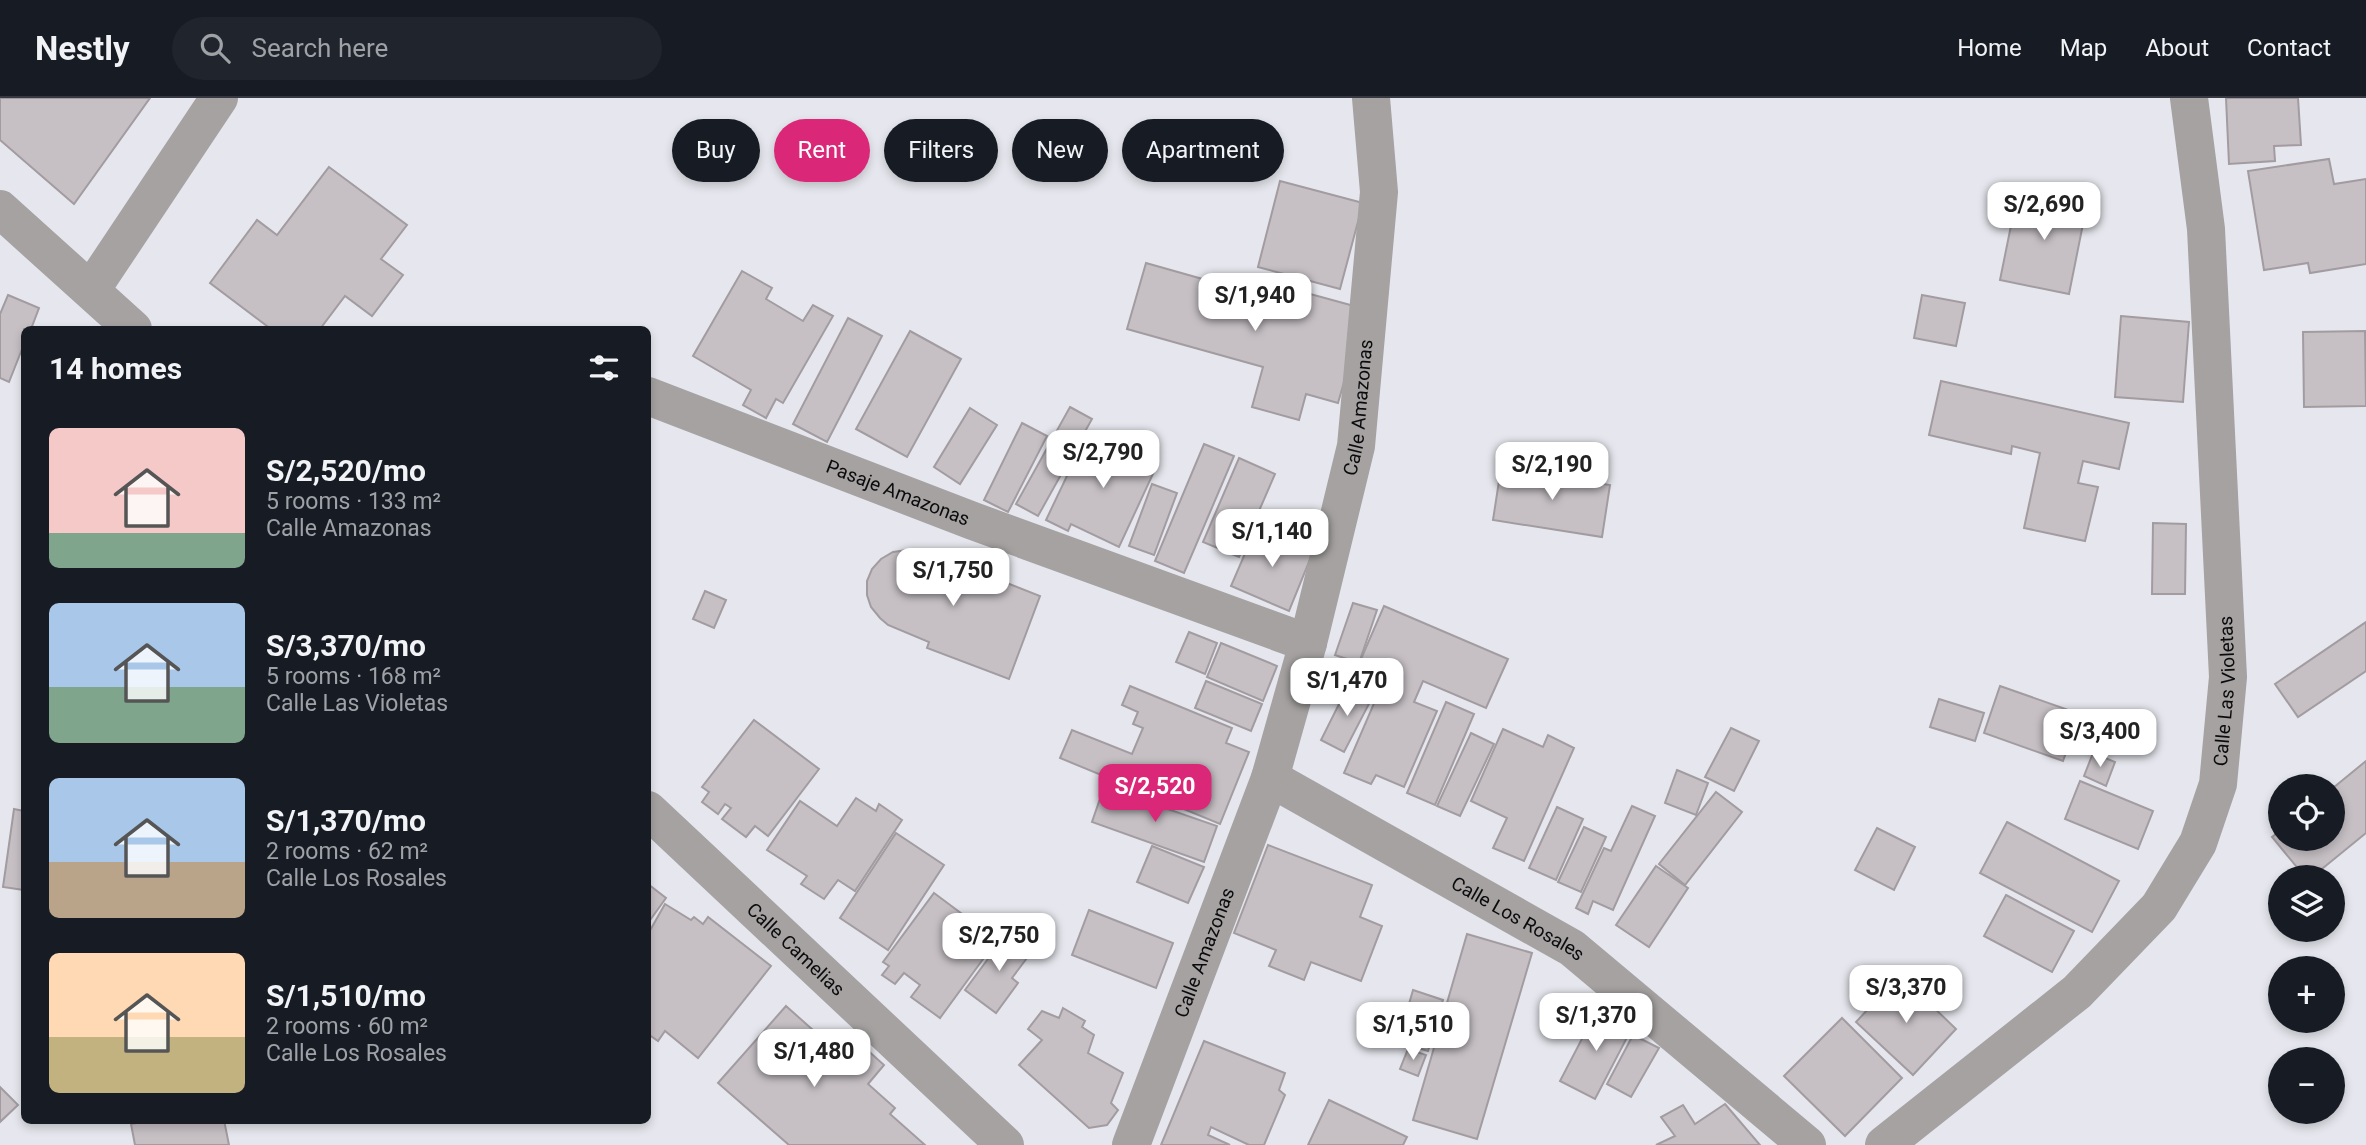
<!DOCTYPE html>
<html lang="en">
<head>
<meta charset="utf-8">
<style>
  body { margin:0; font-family:Roboto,sans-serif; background:#20242c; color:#f1f3f6; height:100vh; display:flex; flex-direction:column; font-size:26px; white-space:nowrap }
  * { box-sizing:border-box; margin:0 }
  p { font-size:23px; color:#9ea1a6 }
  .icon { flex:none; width:38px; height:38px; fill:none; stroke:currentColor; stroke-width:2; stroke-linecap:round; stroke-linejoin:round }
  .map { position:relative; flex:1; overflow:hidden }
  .sheet { position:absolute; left:21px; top:228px; width:630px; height:798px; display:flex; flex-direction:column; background:#171b24; border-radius:10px; box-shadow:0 4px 10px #0003 }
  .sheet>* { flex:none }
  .guide { position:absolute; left:672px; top:21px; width:665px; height:63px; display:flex; gap:14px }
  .tools { position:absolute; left:2268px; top:676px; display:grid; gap:14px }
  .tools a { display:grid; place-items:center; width:77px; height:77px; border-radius:50%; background:#171b24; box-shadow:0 4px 10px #0003; font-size:35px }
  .price { position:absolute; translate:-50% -60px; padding:0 16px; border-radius:14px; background:#fff; color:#222; font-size:23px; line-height:46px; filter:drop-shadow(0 2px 4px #0008) }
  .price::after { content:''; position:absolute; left:50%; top:42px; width:21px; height:16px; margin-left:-10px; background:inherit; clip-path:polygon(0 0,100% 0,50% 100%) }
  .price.current { background:#db2777; color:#fff }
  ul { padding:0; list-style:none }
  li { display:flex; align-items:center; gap:21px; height:175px; padding:0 28px }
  li span { display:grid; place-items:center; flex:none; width:196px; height:140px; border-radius:10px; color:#555 }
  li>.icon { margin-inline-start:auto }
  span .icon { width:84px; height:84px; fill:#fffc; stroke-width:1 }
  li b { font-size:30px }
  h2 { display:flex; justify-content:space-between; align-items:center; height:84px; padding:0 28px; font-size:30px }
  .tag { padding:0 24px; border-radius:32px; background:#171b24; box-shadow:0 4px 10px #0003; font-size:24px; line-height:63px }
  .tag.current { background:#db2777; color:#fff }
  header { display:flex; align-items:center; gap:42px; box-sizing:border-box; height:98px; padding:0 35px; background:#171b24; border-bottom:2px solid #363941 }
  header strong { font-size:33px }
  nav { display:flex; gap:38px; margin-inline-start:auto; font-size:24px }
  .search { width:490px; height:63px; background:#20242c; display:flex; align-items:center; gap:18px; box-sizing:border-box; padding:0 24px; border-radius:38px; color:#9ea1a6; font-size:26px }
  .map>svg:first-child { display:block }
  .building { fill:#c6c0c5; stroke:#a29ca1; stroke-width:2 }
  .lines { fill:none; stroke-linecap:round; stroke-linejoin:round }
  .minor { stroke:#a5a2a1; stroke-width:38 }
  .tertiary { stroke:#a5a2a1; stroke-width:38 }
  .labels { text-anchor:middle; stroke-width:5; stroke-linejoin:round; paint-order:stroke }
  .street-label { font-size:19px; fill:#0b0b0d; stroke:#fff }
</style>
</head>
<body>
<header>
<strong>Nestly</strong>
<div class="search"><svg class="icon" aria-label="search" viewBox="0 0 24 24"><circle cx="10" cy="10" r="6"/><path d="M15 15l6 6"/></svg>Search here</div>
<nav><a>Home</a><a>Map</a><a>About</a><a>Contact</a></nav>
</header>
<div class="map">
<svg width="2366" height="1047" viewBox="0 0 2366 1047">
  <rect width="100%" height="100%" fill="#e6e7ee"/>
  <g class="building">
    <path d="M0,0h150l-76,106 -74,-64z"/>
    <path d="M2226,0h72l3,47 -27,1 1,15 -46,3z"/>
    <path d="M2329,61l5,25 32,-5v85l-56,9 -2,-10 -44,7 -16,-99z"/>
    <path d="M329,69l78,58 -26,34 22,16 -31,41 -27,-20 -25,33h-49l-61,-46 47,-63 20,15z"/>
    <path d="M1280,83l83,22 -23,86 -82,-22z"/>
    <path d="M2018,93l69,13 -18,90 -69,-14z"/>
    <path d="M1146,165l131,37 4,-14 84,23 -27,94 -32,-9 -7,26 -47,-13 11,-40 -136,-38z"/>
    <path d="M742,173l30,17 -6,11 37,22 10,-16 20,11 -50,87 -7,-4 -10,19 -23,-13 8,-15 -58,-34z"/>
    <path d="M8,197l31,13 -8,21h-7v15l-15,38 -9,-4v-64z"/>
    <path d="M1922,197l43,8 -9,43 -42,-8z"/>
    <path d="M2121,218l68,6 -6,80 -68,-5z"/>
    <path d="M848,220l34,18 -55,106 -34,-18z"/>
    <path d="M910,233l51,28 -54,98 -51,-28z"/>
    <path d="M2365,233l1,75 -62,1 -1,-75z"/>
    <path d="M1941,283l188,42 -10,46 -36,-8 -5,22 20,4 -13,54 -61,-13 16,-75 -28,-7 -1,8 -82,-19z"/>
    <path d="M1070,309l22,12 -54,97 -22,-12z"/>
    <path d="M970,310l27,17 -37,59 -26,-17z"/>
    <path d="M1022,325l25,13 -39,76 -24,-12z"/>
    <path d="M1098,336l60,29 -39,84 -48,-23 -3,7 -22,-11 39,-82 9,4z"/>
    <path d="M1204,346l30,12 -50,117 -29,-12z"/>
    <path d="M1239,360l36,16 -36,83 -36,-15z"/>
    <path d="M1501,370l109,17 -8,52 -109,-17z"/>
    <path d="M1152,386l25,9 -23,62 -25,-9z"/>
    <path d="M2153,425l33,1 -1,70h-33z"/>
    <path d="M1256,430l57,24 -24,59 -58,-25z"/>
    <path d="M907,452h15l118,46 -31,83 -82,-31 2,-6 -41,-17 -8,-7 -9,-11 -4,-12v-14l5,-12 9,-10 12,-7z"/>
    <path d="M705,493l21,9 -12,28 -21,-9z"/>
    <path d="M1353,505l24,7 -18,53 -24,-8z"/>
    <path d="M1384,508l124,53 -22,49 -63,-27 -9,21 23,9 -33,76 -28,-12 -5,9 -27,-11 44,-102 -27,-12z"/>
    <path d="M2366,524v49l-68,46 -23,-33z"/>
    <path d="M1189,534l28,11 -12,31 -29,-12z"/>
    <path d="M1221,545l56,23 -14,35 -56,-24z"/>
    <path d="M1206,583l56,23 -11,27 -56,-23z"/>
    <path d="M1349,586l24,12 -29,56 -23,-12z"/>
    <path d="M1130,588l102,42 -6,15 23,9 -29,72 -160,-66 12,-28 60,24 11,-26 -10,-4 5,-12 -16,-7z"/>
    <path d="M2000,588l80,28 -17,47 -79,-28z"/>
    <path d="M1939,601l45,14 -9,28 -45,-14z"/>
    <path d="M1446,604l28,12 -39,91 -28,-12z"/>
    <path d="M754,622l65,49 -51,67 -13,-10 -9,11 -24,-18 9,-11 -6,-4 -7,10 -16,-12 7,-10 -7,-5z"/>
    <path d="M1731,630l28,13 -25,50 -29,-14z"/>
    <path d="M1503,631l40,18 5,-12 26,13 -50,113 -31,-13 14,-30 -36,-17z"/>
    <path d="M1471,635l23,11 -34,72 -23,-10z"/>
    <path d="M2093,655l22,9 -9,24 -22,-10z"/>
    <path d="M2366,663v72l-54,44h-7l-33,-40 8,-6v7h53v-50z"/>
    <path d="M1677,672l31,13 -12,32 -31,-12z"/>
    <path d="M2080,683l73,30 -15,38 -73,-30z"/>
    <path d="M1104,689l113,39 -13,36 -112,-40z"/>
    <path d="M1716,694l26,20 -57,73 -26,-21z"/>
    <path d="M856,700l20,13 3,-7 23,16 -47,71 -17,-11 -14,19 -23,-15 6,-8 -40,-26 33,-49 37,25z"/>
    <path d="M1632,708l23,10 -42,94 -20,-9 -5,13 -12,-6 28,-60 7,3z"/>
    <path d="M1557,709l26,12 -27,61 -27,-12z"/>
    <path d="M14,711l10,2v79l-21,-3z"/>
    <path d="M2007,724l112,59 -27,51 -112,-59z"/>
    <path d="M1584,729l22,10 -25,55 -23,-10z"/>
    <path d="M1877,730l38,19 -21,43 -39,-20z"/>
    <path d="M896,735l48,32 -56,85 -48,-32z"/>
    <path d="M1268,747l104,40 -12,32 22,9 -21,55 -50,-19 -7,18 -35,-14 7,-16 -42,-17z"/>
    <path d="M1152,748l52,21 -16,36 -51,-21z"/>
    <path d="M1656,768l32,22 -39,59 -33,-22z"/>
    <path d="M648,786l18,14 -18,25z"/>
    <path d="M934,795l63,47 -57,78 -29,-21 9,-12 -16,-12 -9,11 -13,-9 7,-9 -6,-4z"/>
    <path d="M2006,797l68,36 -22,41 -68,-36z"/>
    <path d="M665,806l26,16 3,-3 9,7 5,-7 63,49 -73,92 -33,-27 -7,10 -10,-7v-100z"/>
    <path d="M1089,812l84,33 -17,45 -84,-33z"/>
    <path d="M1008,834l25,18 -21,28 6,5 -22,30 -31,-23z"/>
    <path d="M1467,836l65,19 -55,186 -64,-19z"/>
    <path d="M1900,877l56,54 -43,46 -57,-53z"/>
    <path d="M1413,892l30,10 -15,51 -30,-9z"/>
    <path d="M786,908l55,49 14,-16 29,26 -16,19 27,24 -5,6 35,31h-136l-71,-62z"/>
    <path d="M1063,910l22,13 -3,6 12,8 -6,18 35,20 -12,30 7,7 -11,15 -18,3 -70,-63 23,-25 -14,-11 14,-18 17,7z"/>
    <path d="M1598,910l35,18 -38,73 -35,-18z"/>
    <path d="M1842,920l60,60 -57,58 -61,-60z"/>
    <path d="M1633,937l26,13 -28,49 -24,-13z"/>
    <path d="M1204,943l81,32 -6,17 6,5 -21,50h-15l-38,-18 -3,8 22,10h-69z"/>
    <path d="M1408,951l18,6 -8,21 -18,-7z"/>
    <path d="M0,989l18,18 -18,17z"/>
    <path d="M1329,1002l78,37 -4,8h-95z"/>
    <path d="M1725,1006l35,41h-104l19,-9 -14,-19 22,-12 12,19z"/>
    <path d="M152,1022h72l5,25h-94l-4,-21z"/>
  </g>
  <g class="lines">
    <g class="minor">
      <path d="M91,192l128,-192"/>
      <path id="s1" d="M648,298l325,125 335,122"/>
      <path id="s2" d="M1270,680l302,170 235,197"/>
      <path id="s3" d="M1131,1047l139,-367 38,-135 48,-197 23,-254 -8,-94"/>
      <path id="s4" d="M1884,1047l193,-153 82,-85 39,-64 20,-59 10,-107 -22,-448 -17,-131"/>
    </g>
    <g class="tertiary">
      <path d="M0,111l133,120"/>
      <path id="s5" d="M648,712l357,335"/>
    </g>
  </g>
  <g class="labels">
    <g class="street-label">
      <text dy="7" stroke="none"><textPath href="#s3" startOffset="774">Calle Amazonas</textPath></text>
      <text dy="7" stroke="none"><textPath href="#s1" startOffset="268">Pasaje Amazonas</textPath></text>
      <text dy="7" stroke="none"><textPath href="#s4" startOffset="595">Calle Las Violetas</textPath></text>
      <text dy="7" stroke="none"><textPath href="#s2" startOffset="285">Calle Los Rosales</textPath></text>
      <text dy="7" stroke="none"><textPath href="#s5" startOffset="203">Calle Camelias</textPath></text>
      <text dy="7" stroke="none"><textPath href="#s3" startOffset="206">Calle Amazonas</textPath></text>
    </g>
  </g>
</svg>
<div class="tools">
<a><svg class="icon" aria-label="locate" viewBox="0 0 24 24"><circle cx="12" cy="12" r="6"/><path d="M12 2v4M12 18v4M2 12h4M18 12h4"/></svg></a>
<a><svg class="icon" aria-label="layers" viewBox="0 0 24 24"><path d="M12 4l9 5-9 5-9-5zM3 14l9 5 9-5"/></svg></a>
<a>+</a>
<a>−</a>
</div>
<b class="price" style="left:2044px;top:144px">S/2,690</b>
<b class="price" style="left:1255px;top:235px">S/1,940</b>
<b class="price" style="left:1103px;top:392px">S/2,790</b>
<b class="price" style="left:1552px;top:404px">S/2,190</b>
<b class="price" style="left:1272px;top:471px">S/1,140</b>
<b class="price" style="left:953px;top:510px">S/1,750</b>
<b class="price" style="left:1347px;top:620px">S/1,470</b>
<b class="price" style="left:2100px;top:671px">S/3,400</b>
<b class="price current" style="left:1155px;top:726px">S/2,520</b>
<b class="price" style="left:999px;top:875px">S/2,750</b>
<b class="price" style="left:1906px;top:927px">S/3,370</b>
<b class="price" style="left:1596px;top:955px">S/1,370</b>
<b class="price" style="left:1413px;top:964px">S/1,510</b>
<b class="price" style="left:814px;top:991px">S/1,480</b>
<div class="guide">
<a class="tag">Buy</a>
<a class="tag current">Rent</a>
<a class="tag">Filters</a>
<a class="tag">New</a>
<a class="tag">Apartment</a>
</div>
<section class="sheet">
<h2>14 homes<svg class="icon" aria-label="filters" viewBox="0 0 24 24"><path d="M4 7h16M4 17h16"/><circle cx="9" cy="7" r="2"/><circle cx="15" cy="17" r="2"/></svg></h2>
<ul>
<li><span style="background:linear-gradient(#f6c9c9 75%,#7fa58c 0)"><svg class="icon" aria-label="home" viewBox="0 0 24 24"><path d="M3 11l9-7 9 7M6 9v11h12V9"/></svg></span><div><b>S/2,520/mo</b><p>5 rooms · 133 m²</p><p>Calle Amazonas</p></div></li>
<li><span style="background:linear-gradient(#a9c7e8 60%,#7fa58c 0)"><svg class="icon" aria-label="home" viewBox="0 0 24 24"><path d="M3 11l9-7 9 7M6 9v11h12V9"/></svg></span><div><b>S/3,370/mo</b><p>5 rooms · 168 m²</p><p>Calle Las Violetas</p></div></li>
<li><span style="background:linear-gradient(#a9c7e8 60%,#b9a48a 0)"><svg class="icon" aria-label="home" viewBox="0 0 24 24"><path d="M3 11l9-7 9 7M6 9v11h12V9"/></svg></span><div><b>S/1,370/mo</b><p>2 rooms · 62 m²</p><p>Calle Los Rosales</p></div></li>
<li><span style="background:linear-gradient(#ffd9b3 60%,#c2b280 0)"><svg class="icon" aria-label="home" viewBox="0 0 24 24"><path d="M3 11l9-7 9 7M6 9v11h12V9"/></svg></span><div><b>S/1,510/mo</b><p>2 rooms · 60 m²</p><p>Calle Los Rosales</p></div></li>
</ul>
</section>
</div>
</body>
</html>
